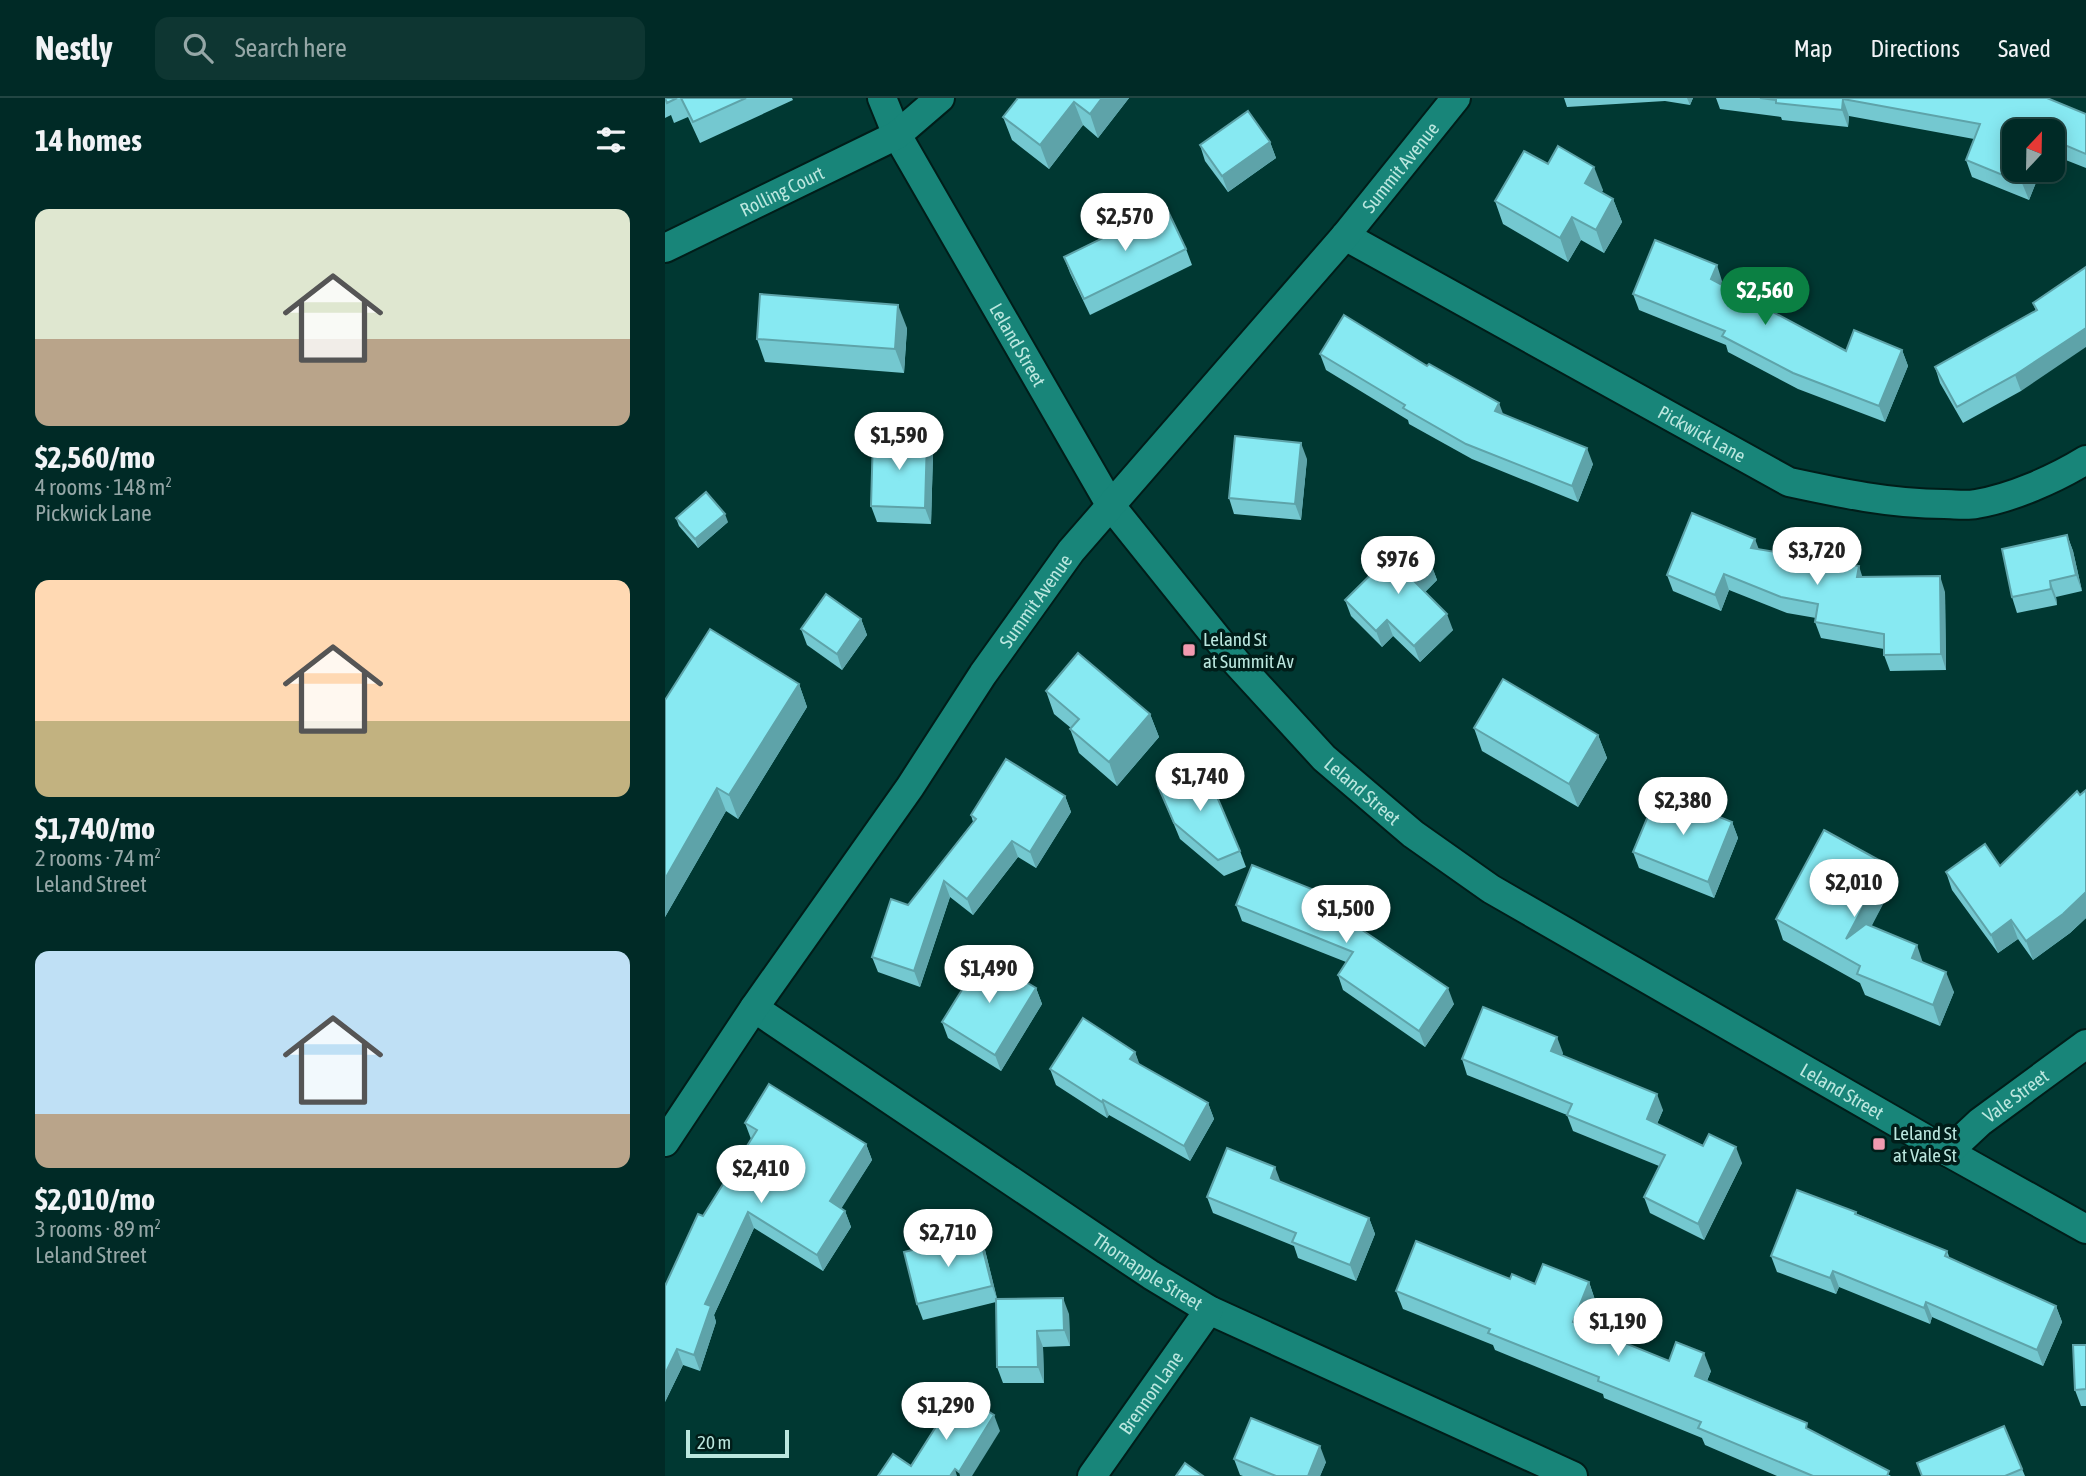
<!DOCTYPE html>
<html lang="en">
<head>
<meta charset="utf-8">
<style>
  body { margin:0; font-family:"Asap Condensed",sans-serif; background:#0e3632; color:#f1f3f6; height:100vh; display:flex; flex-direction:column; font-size:26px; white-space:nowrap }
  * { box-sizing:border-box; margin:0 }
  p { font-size:23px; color:#95a7a7 }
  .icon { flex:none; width:38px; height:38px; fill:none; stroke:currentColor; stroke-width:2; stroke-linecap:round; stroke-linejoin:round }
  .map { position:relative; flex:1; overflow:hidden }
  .sheet { display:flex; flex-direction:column; background:#002a26; width:665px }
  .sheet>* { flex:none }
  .needle { width:46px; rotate:22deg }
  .controls { position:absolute; left:1337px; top:21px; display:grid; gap:14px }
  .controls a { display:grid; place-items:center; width:63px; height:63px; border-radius:14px; background:#002a26; box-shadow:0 4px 18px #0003,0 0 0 2px #224643; font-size:35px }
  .scale { position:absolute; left:21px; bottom:18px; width:103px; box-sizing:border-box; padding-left:7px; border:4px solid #bbe7df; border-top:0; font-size:19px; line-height:24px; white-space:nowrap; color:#bbe7df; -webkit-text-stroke:5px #001d19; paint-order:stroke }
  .price { position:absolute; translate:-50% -60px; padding:0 16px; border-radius:24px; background:#fff; color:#222; font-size:23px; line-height:46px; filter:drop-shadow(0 2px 4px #0008) }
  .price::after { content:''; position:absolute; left:50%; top:42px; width:21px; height:16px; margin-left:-10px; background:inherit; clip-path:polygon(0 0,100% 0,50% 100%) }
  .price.on { background:#0b8043; color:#fff }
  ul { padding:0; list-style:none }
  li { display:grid; align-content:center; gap:14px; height:371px; padding:0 35px }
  li span { display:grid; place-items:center; height:217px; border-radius:14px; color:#555 }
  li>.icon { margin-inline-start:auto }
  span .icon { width:126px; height:126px; fill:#fffc; stroke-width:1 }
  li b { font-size:30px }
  h2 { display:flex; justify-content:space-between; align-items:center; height:84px; padding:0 35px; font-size:30px }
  header { display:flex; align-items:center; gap:42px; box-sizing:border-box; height:98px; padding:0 35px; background:#002a26; border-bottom:2px solid #224643 }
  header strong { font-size:33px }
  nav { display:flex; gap:38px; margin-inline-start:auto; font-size:24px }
  .search { width:490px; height:63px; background:#0e3632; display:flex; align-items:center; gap:18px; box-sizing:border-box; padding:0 24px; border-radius:14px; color:#95a7a7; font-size:26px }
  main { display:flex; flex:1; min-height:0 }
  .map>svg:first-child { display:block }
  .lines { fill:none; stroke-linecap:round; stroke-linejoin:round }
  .minor-casing { stroke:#001d19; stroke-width:32 }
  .minor { stroke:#188579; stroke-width:28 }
  .wall { fill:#74c8d0 }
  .shaded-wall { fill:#5ea3a9 }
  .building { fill:#87e9f2; stroke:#5ea3a9; stroke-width:2 }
  .poi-dot { fill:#f29ab0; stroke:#001d19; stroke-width:2.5 }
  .labels { text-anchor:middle; stroke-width:7; stroke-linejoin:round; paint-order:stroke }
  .street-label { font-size:19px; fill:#bbe7df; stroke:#001d19 }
  .poi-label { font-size:19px; fill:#bbe7df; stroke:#001d19; text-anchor:start }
</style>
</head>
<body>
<header>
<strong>Nestly</strong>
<div class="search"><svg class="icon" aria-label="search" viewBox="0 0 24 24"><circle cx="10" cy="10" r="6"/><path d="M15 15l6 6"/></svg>Search here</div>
<nav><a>Map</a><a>Directions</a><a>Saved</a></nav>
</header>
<main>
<section class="sheet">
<h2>14 homes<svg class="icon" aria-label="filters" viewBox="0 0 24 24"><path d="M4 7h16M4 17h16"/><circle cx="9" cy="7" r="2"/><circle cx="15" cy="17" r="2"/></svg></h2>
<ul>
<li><span style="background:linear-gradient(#dfe7d0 60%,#b9a48a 0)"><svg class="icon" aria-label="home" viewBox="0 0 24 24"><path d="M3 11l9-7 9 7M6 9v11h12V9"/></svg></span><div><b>$2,560/mo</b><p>4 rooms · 148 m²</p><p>Pickwick Lane</p></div></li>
<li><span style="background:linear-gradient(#ffd9b3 65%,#c2b280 0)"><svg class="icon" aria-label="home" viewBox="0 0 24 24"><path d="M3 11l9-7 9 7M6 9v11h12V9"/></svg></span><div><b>$1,740/mo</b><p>2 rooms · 74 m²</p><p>Leland Street</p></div></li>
<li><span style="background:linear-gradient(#bfe0f5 75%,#b9a48a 0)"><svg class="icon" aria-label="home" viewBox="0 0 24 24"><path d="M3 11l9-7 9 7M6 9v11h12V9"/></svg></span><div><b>$2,010/mo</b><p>3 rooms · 89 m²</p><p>Leland Street</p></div></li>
</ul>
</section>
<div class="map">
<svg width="1421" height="1378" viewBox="0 0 1421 1378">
  <rect width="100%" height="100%" fill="#003832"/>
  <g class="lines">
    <g class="minor-casing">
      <g id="minor">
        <path id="s1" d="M217,0l15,37 214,371 126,157 87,95 89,76 78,55 457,263 138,77"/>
        <path id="s2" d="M680,138l444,246c51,11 102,22 155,22 10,0 22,2 32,0 36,-6 79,-25 110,-44"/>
        <path id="s3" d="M0,150l232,-113 43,-37"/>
        <path id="s4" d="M89,910l397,267 58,35 364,166"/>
        <path id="s5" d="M0,1044l89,-134 156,-221 73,-113 88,-123 274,-315 111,-138"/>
        <path id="s6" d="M1283,1054l32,-30 106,-78"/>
        <path id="s7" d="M427,1378l117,-166"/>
      </g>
    </g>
    <use href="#minor" class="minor"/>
  </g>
  <g class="wall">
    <path d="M0,0h127l1,2 -93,43 -12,-26 -14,6 -3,-8 -6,3z"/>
    <path d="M353,0h111l-31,40 -15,-13 -34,44 -37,-29 -9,-23z"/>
    <path d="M899,0h129l-3,7 -25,-4 -98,6z"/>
    <path d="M1051,0h331l39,16v54l-33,-13v-24h-39l27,39 -12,30 -57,-23 -6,-17 8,-21 -125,-23 -1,11 -66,-7 -1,-3 -61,-8z"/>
    <path d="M605,44l6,16 -48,34 -23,-31 -5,-16z"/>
    <path d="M883,66l55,26 -1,2 11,7 9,23 -18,31 -23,-13 -13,22 -65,-38 -8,-23z"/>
    <path d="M521,151l6,16 -102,50 -20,-42 -6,-16z"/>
    <path d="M1421,169l-65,124 -58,32 -23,-40 -5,-16 101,-56 -3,-8z"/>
    <path d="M1057,183l-1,3 125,67 56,-1 6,16 -23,56 -87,-33 -70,-37 -2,-7 -87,-35 -6,-16z"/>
    <path d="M242,230l-3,45 -139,-11 -8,-23z"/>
    <path d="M655,256l183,60 90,50 -15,38 -106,-43 -63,-35 -1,-4 -82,-50z"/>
    <path d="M268,356l-2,70 -54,-2 -6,-16z"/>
    <path d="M642,361l-6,61 -67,-6 -5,-16z"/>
    <path d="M11,420l52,4 -30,26 -19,-22z"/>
    <path d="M1402,437l6,16 9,40 -26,6 1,8 -40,8 -5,-16z"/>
    <path d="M1093,451l105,28 82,15 1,78 -56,1 -6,-16v-6l-63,-11 -6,-16 1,-4 -29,-5 -58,-23 -8,21 -48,-20 -6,-16z"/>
    <path d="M766,466l6,16 -12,12 28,38 -33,32 -27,-26 -11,11 -31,-31 -6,-16z"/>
    <path d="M196,521l6,16 -25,35 -35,-25 -6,-16z"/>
    <path d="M134,586l8,23 -69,112 -12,-8 -61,106v-217z"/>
    <path d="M381,593l104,23 9,23 -42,49 -38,-33 -9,-24 1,-1 -17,-14z"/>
    <path d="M809,630l124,7 9,23 -29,49 -96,-56z"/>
    <path d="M493,688l82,65 6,16 -22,9 -44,-37z"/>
    <path d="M1421,692v128l-16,15 -37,27 -15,-21 -20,14 -46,-63 -6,-18 54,-6z"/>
    <path d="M400,698l6,16 -35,56 -18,-11 -45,58 -23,-18 -30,90 -42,-15 -6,-15 36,-52 65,-83 -2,-7z"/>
    <path d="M1067,724l6,16 -24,60 -75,-30 -6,-16z"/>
    <path d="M1228,787l-22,41 52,36 31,30 -14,34 -75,-31 -5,-12 -77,-43 -7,-21z"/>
    <path d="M674,802l6,16 -1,1 110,87 -29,43 -82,-57 -5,-15 8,-13 -104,-41 -6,-16z"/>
    <path d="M371,890l6,16 -41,67 -53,-33 -6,-16z"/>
    <path d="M470,954l4,13 69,38 6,16 -24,42 -81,-46 -2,3 -51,-33 -6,-16z"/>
    <path d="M898,955l-1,2 101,55 -6,14 85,39 -38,77 -54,-27 -6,-16 15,-31 -86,-35 -6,-16 -100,-40 -5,-16z"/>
    <path d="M80,1025l121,21 6,16 -31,48 4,3 6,16 -28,44 -69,-43 -40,87 2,7 -16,49 -17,-6 -18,37 38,-186 48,-77z"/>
    <path d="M616,1084l88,36 6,16 -19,47 -58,-23 -4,-12 -81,-33 -6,-16z"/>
    <path d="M1191,1114l1,2 90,37 3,8 106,47 6,16 -19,44 -111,-49 -2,7 -91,-37 -3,7 -59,-22 -6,-16z"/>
    <path d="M320,1152l12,49 72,15 1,32 -27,1 1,36h-41l-6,-16 -1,-65 -73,18 -6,-16z"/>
    <path d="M845,1181l25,5 54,-2 6,18 -10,27 84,34 42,10 -4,10 103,49 81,46h-114l-72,-31 -3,-7 -98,-40 -1,-4 -108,-44 -2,-5 -90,-36 -7,-18z"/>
    <path d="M1421,1247v61h-5l-6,-16z"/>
    <path d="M1339,1328l21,50h-103l-5,-13z"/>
    <path d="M569,1361l92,3 -6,14h-77l-3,-1z"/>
  </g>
  <g class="shaded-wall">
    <path d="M437,0h27l-31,40 -8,-24z"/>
    <path d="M1022,0h6l-3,7z"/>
    <path d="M1178,1l6,17 -1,11 -6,-17z"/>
    <path d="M409,4l9,23 -34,44 -9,-24z"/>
    <path d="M605,44l6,16 -48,34 -6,-16z"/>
    <path d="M929,69l9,23 -10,16 -8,-23z"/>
    <path d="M1363,72h13l-12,30 -7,-17z"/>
    <path d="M948,101l9,23 -18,31 -8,-23z"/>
    <path d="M907,119l9,23 -13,22 -8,-24z"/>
    <path d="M1052,167l5,16 -5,14 -6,-16z"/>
    <path d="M233,207l9,23 -3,45 -9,-24z"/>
    <path d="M1421,230v19l-65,44 -6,-16z"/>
    <path d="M1237,252l6,16 -23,56 -6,-16z"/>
    <path d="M834,305l6,16 -10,-8z"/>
    <path d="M262,340l6,16 -2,70 -6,-16z"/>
    <path d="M636,345l6,16 -6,61 -6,-16z"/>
    <path d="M922,350l6,16 -15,38 -6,-16z"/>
    <path d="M60,416l3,8 -30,26 -3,-9z"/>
    <path d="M1402,437l6,16 9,40 -6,-16z"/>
    <path d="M1090,441l6,16 -10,-7z"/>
    <path d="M766,466l6,16 -17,17 -6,-16z"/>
    <path d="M1194,468l5,16 -7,-5z"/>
    <path d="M1059,476l5,16 -8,21 -6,-16z"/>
    <path d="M1275,478l5,16 1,78 -5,-16z"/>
    <path d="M1385,483l6,16 1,8 -6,-16z"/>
    <path d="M782,516l6,16 -33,32 -6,-16z"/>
    <path d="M196,521l6,16 -25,35 -5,-16z"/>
    <path d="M722,522l6,16 -11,11 -6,-16z"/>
    <path d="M134,586l8,23 -69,112 -9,-24z"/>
    <path d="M485,616l9,23 -42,49 -8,-24z"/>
    <path d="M933,637l9,23 -29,49 -9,-23z"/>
    <path d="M52,690l9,23 -61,106v-38z"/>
    <path d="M400,698l6,16 -35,56 -6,-16z"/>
    <path d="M1067,724l6,16 -24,60 -6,-16z"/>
    <path d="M347,743l6,16 -45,58 -6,-16z"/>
    <path d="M1221,766l7,21 -39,75 -8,-21z"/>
    <path d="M279,783l6,16 -30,90 -6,-16z"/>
    <path d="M1421,794v26l-16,15 -37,27 -7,-19z"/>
    <path d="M674,802l6,16 -5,11 -6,-16z"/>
    <path d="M1346,822l7,19 -20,14 -7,-18z"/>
    <path d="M1252,847l7,21 -12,-8z"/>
    <path d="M1281,874l8,20 -14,34 -7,-21z"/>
    <path d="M371,890l6,16 -41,67 -6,-16z"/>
    <path d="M783,890l6,16 -29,43 -6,-16z"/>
    <path d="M892,939l6,16 -6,14 -6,-16z"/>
    <path d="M470,954l6,16 -11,-9z"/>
    <path d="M992,996l6,16 -11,25 -5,-16z"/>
    <path d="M438,1002l6,15 -2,3 -5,-16z"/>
    <path d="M543,1005l6,16 -24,42 -6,-15z"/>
    <path d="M201,1046l6,16 -36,57 -6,-16z"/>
    <path d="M1071,1049l6,16 -38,77 -6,-16z"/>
    <path d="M610,1069l6,16 -10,-5z"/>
    <path d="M180,1113l6,16 -28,44 -6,-16z"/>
    <path d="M83,1114l6,16 -40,87 2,7 -16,49 -6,-16 11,-51z"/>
    <path d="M704,1120l6,16 -19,47 -6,-16z"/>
    <path d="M314,1136l6,16 13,52 -6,-16z"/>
    <path d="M1168,1173l6,16 -3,7 -6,-16z"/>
    <path d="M924,1184l6,18 -15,40 -7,-18z"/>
    <path d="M398,1200l6,16 1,32 -6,-16z"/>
    <path d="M1261,1204l6,15 -2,7 -6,-16z"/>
    <path d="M1391,1208l6,16 -19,44 -6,-16z"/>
    <path d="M372,1233l6,16 1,36 -6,-16z"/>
    <path d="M12,1251l6,16 -18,37v-28z"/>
    <path d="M1039,1255l7,18 -10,23 -6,-18z"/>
    <path d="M329,1317l6,16 -28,45h-12l-1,-4z"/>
    <path d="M655,1348l6,16 -6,14h-12z"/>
    <path d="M290,1371l2,7h-7z"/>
  </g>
  <g class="building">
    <path d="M0,0h12l-10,5z"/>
    <path d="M16,0h65l-53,24z"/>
    <path d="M353,0h84l-12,16 -16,-12 -34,43 -37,-28z"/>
    <path d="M1095,0h287l39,16v40l-33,-14v-9h-39v39h14l-6,13 -56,-23 14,-36 -137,-25 -1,11 -66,-7v-3z"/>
    <path d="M583,13l22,31 -48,34 -22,-31z"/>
    <path d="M893,48l36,21 -9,16 28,16 -17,31 -24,-13 -12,21 -65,-37 29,-50 24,13z"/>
    <path d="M501,109l20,42 -102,50 -20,-42z"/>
    <path d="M990,142l62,25 -6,14 135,72 8,-21 48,20 -23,56 -86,-33 -71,-37 3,-5 -92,-37z"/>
    <path d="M1421,169v61l-71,47 -58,32 -22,-40 102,-57 -4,-7z"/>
    <path d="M95,196l138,11 -3,44 -138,-10z"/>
    <path d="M679,217l83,51 2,-2 70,39 -4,8 92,37 -15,38 -106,-42 -63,-36 2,-3 -85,-51z"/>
    <path d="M570,338l66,7 -6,61 -66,-6z"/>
    <path d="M208,339l54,1 -2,70 -54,-2z"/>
    <path d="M41,394l19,22 -30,25 -19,-21z"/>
    <path d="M1027,415l63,26 -4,9 108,18 -2,11 83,-1 1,78 -57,1v-21l-69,-12 3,-18 -37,-7 -57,-23 -9,21 -48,-20z"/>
    <path d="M1402,437l9,40 -26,6 1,8 -39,8 -10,-48z"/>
    <path d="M741,442l25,24 -17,17 33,33 -33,32 -27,-26 -11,11 -31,-31z"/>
    <path d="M161,496l35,25 -24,35 -36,-25z"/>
    <path d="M45,531l89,55 -70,111 -12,-7 -52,91v-179z"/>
    <path d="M413,555l72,61 -41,48 -39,-33 9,-10 -33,-28z"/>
    <path d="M838,581l95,56 -29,49 -95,-56z"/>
    <path d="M341,661l59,37 -35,56 -18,-11 -45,58 -23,-18 -30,90 -42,-14 19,-58 17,6 68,-86 -5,-4z"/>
    <path d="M539,668l36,85 -22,9 -44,-37 -16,-37z"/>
    <path d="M1421,692v102l-23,22 -37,27 -15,-21 -20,15 -45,-63 39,-28 15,22 77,-75 3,4z"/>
    <path d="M993,694l74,30 -24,60 -75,-30z"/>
    <path d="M1159,732l62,34 -40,75 20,-15 51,21 -5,13 34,14 -13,33 -76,-31 3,-8 -84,-47z"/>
    <path d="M587,767l87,35 -5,11 114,77 -29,43 -81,-56 15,-23 -117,-47z"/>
    <path d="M318,858l53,32 -41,67 -53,-33z"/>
    <path d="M818,909l74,30 -6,14 106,43 -10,25 56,27 6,-12 27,13 -38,77 -54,-27 21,-42 -98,-40 5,-11 -110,-45z"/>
    <path d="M418,920l52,34 -5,7 78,44 -24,43 -81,-46 -1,2 -52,-33z"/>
    <path d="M104,986l97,60 -36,57 15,10 -28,44 -69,-43 -43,92 6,2 -17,49 -17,-6 -12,25v-88l33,-72 5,2 54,-86 -12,-7z"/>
    <path d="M562,1050l48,19 -4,11 98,40 -19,47 -58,-23 4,-9 -89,-36z"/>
    <path d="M1132,1092l59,22 -1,2 92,37 -2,5 111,50 -19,44 -111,-48 -2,6 -91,-37 -3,7 -59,-22z"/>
    <path d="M314,1136l13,52 -75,18 -13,-52z"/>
    <path d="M751,1143l94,38 2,-5 23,10 8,-20 46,18 -16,40 96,39 7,-19 28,11 -9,23 112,47 -1,5 83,43 -2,5h-74l-115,-48 3,-6 -103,-41 1,-4 -111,-44 2,-4 -94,-38z"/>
    <path d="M398,1200l1,32 -27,1 1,36h-41l-1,-68z"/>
    <path d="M1408,1247h13v44l-11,1z"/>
    <path d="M293,1294l36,23 -35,57 -4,-3 -5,7h-72l15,-22 18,12z"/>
    <path d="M586,1320l69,28 -12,30h-32l-42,-17z"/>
    <path d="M1339,1328l18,43 -17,7h-83l-5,-13z"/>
    <path d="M520,1365l18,13h-27z"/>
  </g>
  <g class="poi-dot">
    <rect x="517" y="545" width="14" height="14" rx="3.5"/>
    <rect x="1207" y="1039" width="14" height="14" rx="3.5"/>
  </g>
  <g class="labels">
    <g class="street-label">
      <text dy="7" stroke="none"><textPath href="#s5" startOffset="1223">Summit Avenue</textPath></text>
      <text dy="7" stroke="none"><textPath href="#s3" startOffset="130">Rolling Court</textPath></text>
      <text dy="7" stroke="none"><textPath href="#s1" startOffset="282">Leland Street</textPath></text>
      <text dy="7" stroke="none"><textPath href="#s2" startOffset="408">Pickwick Lane</textPath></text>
      <text dy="7" stroke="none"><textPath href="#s5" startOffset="656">Summit Avenue</textPath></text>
      <text dy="7" stroke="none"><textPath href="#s1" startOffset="849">Leland Street</textPath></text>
      <text dy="7" stroke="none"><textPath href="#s1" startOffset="1416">Leland Street</textPath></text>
      <text dy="7" stroke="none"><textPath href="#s6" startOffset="88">Vale Street</textPath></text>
      <text dy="7" stroke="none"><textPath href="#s4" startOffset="474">Thornapple Street</textPath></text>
      <text dy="7" stroke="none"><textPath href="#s7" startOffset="102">Brennon Lane</textPath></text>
    </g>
    <g class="poi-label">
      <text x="538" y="548">Leland St<tspan x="538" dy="22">at Summit Av</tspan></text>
      <text x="1228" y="1042">Leland St<tspan x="1228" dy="22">at Vale St</tspan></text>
    </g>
  </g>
</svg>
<div class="controls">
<a><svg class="needle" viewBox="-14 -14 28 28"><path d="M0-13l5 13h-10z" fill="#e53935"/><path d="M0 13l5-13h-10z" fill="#95a7a7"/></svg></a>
</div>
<div class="scale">20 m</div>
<b class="price" style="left:460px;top:155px">$2,570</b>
<b class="price on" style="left:1100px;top:229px">$2,560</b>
<b class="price" style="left:234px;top:374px">$1,590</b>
<b class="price" style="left:1152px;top:489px">$3,720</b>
<b class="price" style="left:733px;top:498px">$976</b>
<b class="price" style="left:535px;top:715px">$1,740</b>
<b class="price" style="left:1018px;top:739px">$2,380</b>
<b class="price" style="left:1189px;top:821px">$2,010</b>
<b class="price" style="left:681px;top:847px">$1,500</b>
<b class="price" style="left:324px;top:907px">$1,490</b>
<b class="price" style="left:96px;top:1107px">$2,410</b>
<b class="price" style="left:283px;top:1171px">$2,710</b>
<b class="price" style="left:953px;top:1260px">$1,190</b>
<b class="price" style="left:281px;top:1344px">$1,290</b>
</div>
</main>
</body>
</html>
